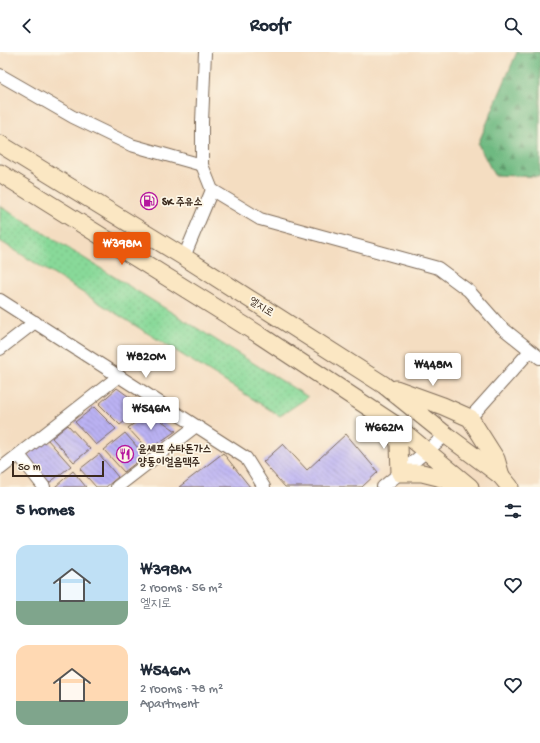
<!DOCTYPE html>
<html lang="en">
<head>
<meta charset="utf-8">
<style>
  body { margin:0; font-family:"Gochi Hand","Poor Story",sans-serif; background:#f6f6f7; color:#1f2937; height:100vh; display:flex; flex-direction:column; font-size:15px; white-space:nowrap }
  * { box-sizing:border-box; margin:0 }
  p { font-size:13px; color:#747a83 }
  .icon { flex:none; width:22px; height:22px; fill:none; stroke:currentColor; stroke-width:2; stroke-linecap:round; stroke-linejoin:round }
  .map { position:relative; height:435px; overflow:hidden }
  .panel { display:flex; flex-direction:column; background:#fff; flex:1 }
  .panel>* { flex:none }
  .scale { position:absolute; left:12px; bottom:10px; width:92px; box-sizing:border-box; padding-left:4px; border:2px solid #3b2a1e; border-top:0; font-size:11px; line-height:14px; white-space:nowrap; color:#3b2a1e; -webkit-text-stroke:3px #fcf5e5; paint-order:stroke }
  .price { position:absolute; translate:-50% -34px; padding:0 9px; border-radius:4px; background:#fff; color:#222; font-size:13px; line-height:26px; filter:drop-shadow(0 1px 2px #0008) }
  .price::after { content:''; position:absolute; left:50%; top:24px; width:12px; height:9px; margin-left:-6px; background:inherit; clip-path:polygon(0 0,100% 0,50% 100%) }
  .price.selected { background:#ea580c; color:#fff }
  ul { padding:0; list-style:none }
  li { display:flex; align-items:center; gap:12px; height:100px; padding:0 16px }
  li span { display:grid; place-items:center; flex:none; width:112px; height:80px; border-radius:12px; color:#555 }
  li>.icon { margin-inline-start:auto }
  span .icon { width:48px; height:48px; fill:#fffc; stroke-width:1 }
  li b { font-size:17px }
  h2 { display:flex; justify-content:space-between; align-items:center; height:48px; padding:0 16px; font-size:17px }
  header { display:flex; justify-content:space-between; align-items:center; height:52px; padding:0 16px; background:#fff; font-size:18px; font-weight:700 }
  .map>svg:first-child { display:block }
  .grass { fill:url(#grass-dots); stroke:#62825c }
  .forest { fill:url(#forest-firs); stroke:#547250 }
  .building { fill:url(#building-back-hatch) }
  .lines { fill:none; stroke-linecap:round; stroke-linejoin:round }
  .street-casing { stroke:#7c6957; stroke-width:14 }
  .secondary-casing { stroke:#7c6957; stroke-width:19 }
  .street { stroke:#fff; stroke-width:12 }
  .secondary { stroke:#fbe7c3; stroke-width:17 }
  .labels { text-anchor:middle; stroke-width:3.5; stroke-linejoin:round; paint-order:stroke }
  .poi-label { font-size:11px; font-weight:bold; fill:#3b2a1e; stroke:#fcf5e5; text-anchor:start }
  .street-label { font-size:11px; fill:#3b2a1e; stroke:#fcf5e5 }
</style>
</head>
<body>
<header><svg class="icon" aria-label="back" viewBox="0 0 24 24"><path d="M15 5l-7 7 7 7"/></svg>Roofr<svg class="icon" aria-label="search" viewBox="0 0 24 24"><circle cx="10" cy="10" r="6"/><path d="M15 15l6 6"/></svg></header>
<div class="map">
<svg width="540" height="435" viewBox="0 0 540 435">
  <defs>
    <pattern id="grass-dots" width="8" height="8" patternUnits="userSpaceOnUse"><rect width="8" height="8" fill="#88d999"/><path d="M2 2h.1M6 6h.1" fill="none" stroke="#76ba83" stroke-width="1.8" stroke-linecap="round"/></pattern>
    <pattern id="forest-firs" width="22" height="20" patternUnits="userSpaceOnUse"><rect width="22" height="20" fill="#6eb981"/><path d="M5 1l3.5 6h-7zM16 11l3.5 6h-7z" fill="#5c9769"/></pattern>
    <pattern id="building-back-hatch" width="6" height="6" patternUnits="userSpaceOnUse"><rect width="6" height="6" fill="#bcb3f4"/><path d="M-1 5l2 2M0 0l6 6M5-1l2 2" fill="none" stroke="#9a92c5"/></pattern>
  </defs>
  <rect width="100%" height="100%" fill="#fcf5e5"/>
  <filter id="ink" filterUnits="userSpaceOnUse"><feTurbulence type="fractalNoise" baseFrequency=".025" numOctaves="2"/><feDisplacementMap in="SourceGraphic" scale="8" xChannelSelector="R" yChannelSelector="G"/><feConvolveMatrix kernelMatrix="1 2 1 2 8 2 1 2 1" color-interpolation-filters="sRGB"/></filter>
  <filter id="wash" filterUnits="userSpaceOnUse"><feTurbulence type="fractalNoise" baseFrequency=".012" numOctaves="4" result="noise"/><feDisplacementMap in="SourceGraphic" scale="16" xChannelSelector="R" yChannelSelector="G"/><feGaussianBlur stdDeviation="0.9" result="paint"/><feColorMatrix in="noise" values="0 0 0 0 0 0 0 0 0 0 0 0 0 0 0 0 0 1.4 0 .05"/><feComposite in="paint" operator="in"/></filter>
  <g filter="url(#wash)">
    <rect width="100%" height="100%" fill="#f4ddc1"/>
    <path class="grass" d="M0,154l308,191 -28,19 -280,-175z"/>
    <path class="forest" d="M517,0h23v125l-46,-2 -16,-31z"/>
    <g id="blocks">
      <g class="building">
        <path d="M117,336l26,19 -23,18 -21,-21z"/>
        <path d="M94,355l22,22 -20,16 -21,-23z"/>
        <path d="M149,360l27,19 -28,19 -20,-22z"/>
        <path d="M68,373l22,24 -16,13 -22,-24z"/>
        <path d="M125,381l20,23 -21,16 -20,-22z"/>
        <path d="M346,382l32,38 -16,15h-77l-22,-25 20,-18 24,26z"/>
        <path d="M47,387l24,27 -22,17 -22,-27z"/>
        <path d="M223,401l27,34h-71z"/>
        <path d="M99,402l19,23 -12,10h-10l-16,-18z"/>
        <path d="M73,419l13,16h-31z"/>
      </g>
    </g>
  </g>
  <g filter="url(#ink)">
    <use href="#blocks" fill-opacity="0" stroke="#7c6957" stroke-width="1"/>
    <g class="lines">
      <g class="street-casing">
        <g id="street">
          <path d="M0,23l73,42 58,28 71,20 10,25 48,29 178,49 31,23 31,35 40,32"/>
          <path d="M202,113v-43l3,-70"/>
          <path d="M184,205l28,-67"/>
          <path d="M0,248l246,158 18,29"/>
          <path d="M0,297l35,-27"/>
          <path d="M470,366l60,-67"/>
          <path d="M19,403l25,32"/>
          <path d="M0,417l119,-93"/>
          <path d="M117,435l79,-61"/>
          <path d="M383,435l63,-52"/>
        </g>
      </g>
      <g class="secondary-casing">
        <g id="secondary">
          <path d="M0,92l184,113 200,128 62,50 55,41 9,11"/>
          <path d="M0,121l258,161 136,90 76,63"/>
          <path d="M396,337l47,17 27,12 26,41 5,17"/>
          <path d="M394,372l5,21 1,28h22l16,4 22,8"/>
        </g>
      </g>
      <use href="#street" class="street"/>
      <use href="#secondary" class="secondary"/>
    </g>
  </g>
  <defs>
    <g id="fuel-ring" transform="scale(0.9)"><circle r="9.5" fill="#fcf5e5" stroke="#b5179e" stroke-width="1.5"/><path d="M-5.5-6h7V0h2V4h1.3V-2.5L3-4.5l.8-.8L6-3V5H2.5V1h-1V6h-7ZM-4.2-4.7v3.2H.2V-4.7Z" fill="#b5179e"/></g>
    <g id="restaurant-ring" transform="scale(0.9)"><circle r="9.5" fill="#fcf5e5" stroke="#b5179e" stroke-width="1.5"/><path d="M-5-6h1v4h1v-4h1v4h1v-4h1v5L-1.5 .5V6h-2V.5L-5-1ZM5-6V6H3V1.5H1.5Q1.5-4 5-6Z" fill="#b5179e"/></g>
  </defs>
  <g fill-rule="evenodd">
    <use href="#fuel-ring" x="149" y="149"/>
    <use href="#restaurant-ring" x="125" y="402"/>
  </g>
  <g class="labels">
    <g class="poi-label">
      <text x="162" y="153">SK 주유소</text>
      <text x="138" y="400">윤셰프 수타돈가스<tspan x="138" dy="13">양동이얼음맥주</tspan></text>
    </g>
    <g class="street-label">
      <text transform="translate(262 254) rotate(32)" y="4">엘지로</text>
    </g>
  </g>
</svg>
<div class="scale">50 m</div>
<b class="price selected" style="left:122px;top:214px">₩398M</b>
<b class="price" style="left:146px;top:327px">₩820M</b>
<b class="price" style="left:433px;top:335px">₩448M</b>
<b class="price" style="left:151px;top:379px">₩546M</b>
<b class="price" style="left:384px;top:398px">₩662M</b>
</div>
<section class="panel">
<h2>5 homes<svg class="icon" aria-label="filters" viewBox="0 0 24 24"><path d="M4 7h16M4 17h16"/><circle cx="9" cy="7" r="2"/><circle cx="15" cy="17" r="2"/></svg></h2>
<ul>
<li><span style="background:linear-gradient(#bfe0f5 70%,#7fa58c 0)"><svg class="icon" aria-label="home" viewBox="0 0 24 24"><path d="M3 11l9-7 9 7M6 9v11h12V9"/></svg></span><div><b>₩398M</b><p>2 rooms · 56 m²</p><p>엘지로</p></div><svg class="icon" aria-label="heart" viewBox="0 0 24 24"><path d="M12 20l-8-8c-3-5 5-10 8-4 3-6 11-1 8 4z"/></svg></li>
<li><span style="background:linear-gradient(#ffd9b3 70%,#7fa58c 0)"><svg class="icon" aria-label="home" viewBox="0 0 24 24"><path d="M3 11l9-7 9 7M6 9v11h12V9"/></svg></span><div><b>₩546M</b><p>2 rooms · 78 m²</p><p>Apartment</p></div><svg class="icon" aria-label="heart" viewBox="0 0 24 24"><path d="M12 20l-8-8c-3-5 5-10 8-4 3-6 11-1 8 4z"/></svg></li>
</ul>
</section>
</body>
</html>
